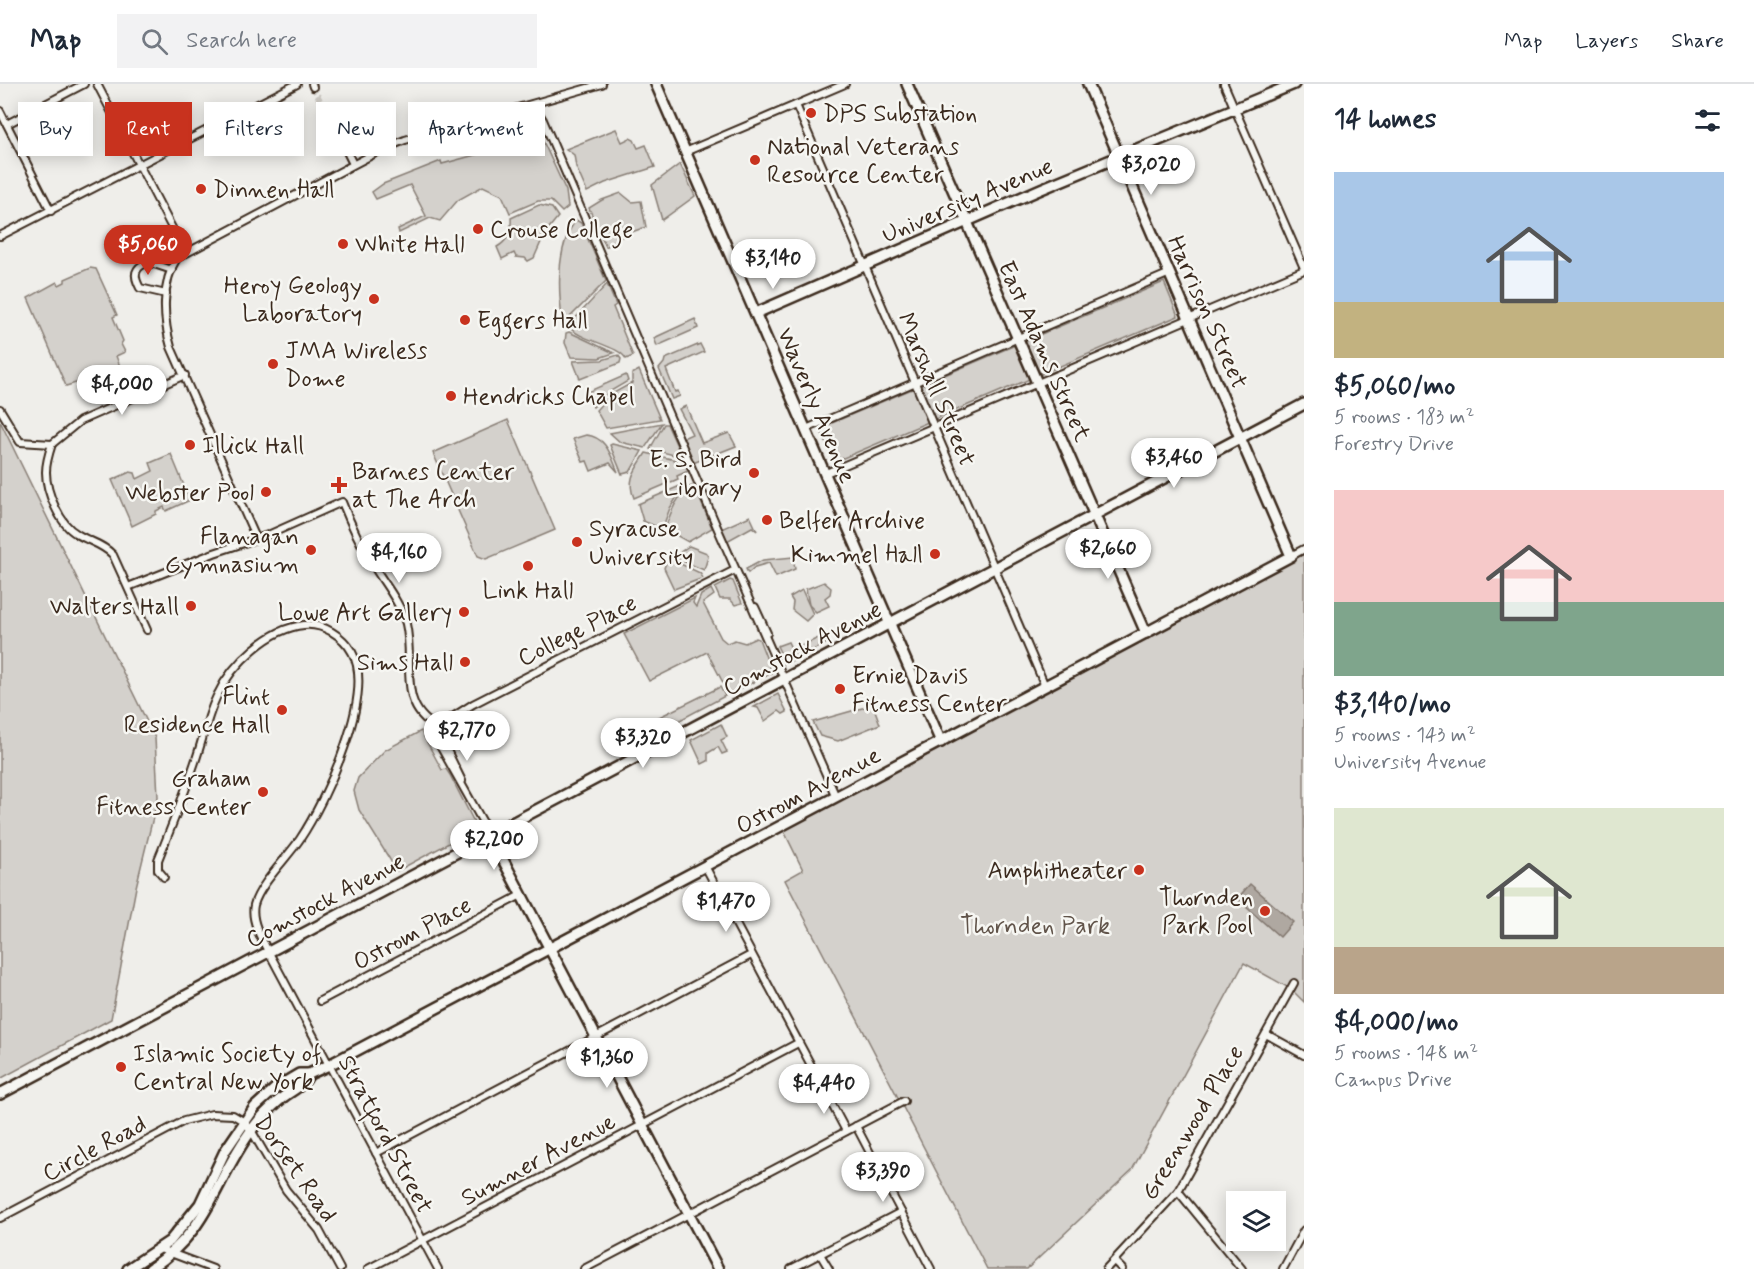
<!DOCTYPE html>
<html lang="en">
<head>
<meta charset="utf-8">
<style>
  body { margin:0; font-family:Mynerve,sans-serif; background:#f2f2f3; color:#1f2937; height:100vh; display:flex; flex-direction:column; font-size:22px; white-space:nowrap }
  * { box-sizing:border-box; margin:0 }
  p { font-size:20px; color:#747a83 }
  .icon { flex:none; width:33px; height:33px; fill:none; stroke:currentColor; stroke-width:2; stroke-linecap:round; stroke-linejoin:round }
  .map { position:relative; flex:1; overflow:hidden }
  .drawer { display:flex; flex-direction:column; background:#fff; width:450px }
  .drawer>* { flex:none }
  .hud { position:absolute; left:18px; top:18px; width:570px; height:54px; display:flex; gap:12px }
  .tools { position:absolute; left:1226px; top:1107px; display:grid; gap:12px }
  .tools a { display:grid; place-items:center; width:60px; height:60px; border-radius:0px; background:#fff; box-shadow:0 3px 15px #0003; font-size:30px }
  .price { position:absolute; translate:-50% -51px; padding:0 14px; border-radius:21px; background:#fff; color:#222; font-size:20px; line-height:39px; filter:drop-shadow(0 2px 3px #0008) }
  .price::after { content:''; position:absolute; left:50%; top:36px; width:18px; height:14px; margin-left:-9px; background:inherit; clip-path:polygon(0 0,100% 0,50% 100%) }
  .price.current { background:#c8321e; color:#fff }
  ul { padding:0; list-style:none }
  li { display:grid; align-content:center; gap:12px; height:318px; padding:0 30px }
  li span { display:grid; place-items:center; height:186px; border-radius:0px; color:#555 }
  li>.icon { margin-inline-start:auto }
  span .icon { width:108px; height:108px; fill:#fffc; stroke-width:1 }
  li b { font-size:26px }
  h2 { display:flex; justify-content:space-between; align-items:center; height:72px; padding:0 30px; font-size:26px }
  .pill { padding:0 21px; border-radius:0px; background:#fff; box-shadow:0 3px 15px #0003; font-size:21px; line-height:54px }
  .pill.current { background:#c8321e; color:#fff }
  header { display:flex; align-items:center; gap:36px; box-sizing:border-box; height:84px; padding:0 30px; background:#fff; border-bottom:2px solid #e0e1e3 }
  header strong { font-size:28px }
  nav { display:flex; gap:33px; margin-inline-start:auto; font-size:21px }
  .search { width:420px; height:54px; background:#f2f2f3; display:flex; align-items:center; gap:15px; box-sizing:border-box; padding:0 21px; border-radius:0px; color:#747a83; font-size:22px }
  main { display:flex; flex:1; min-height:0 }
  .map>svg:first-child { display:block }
  .green { fill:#d4d1cc; stroke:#887e75; stroke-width:1.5 }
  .water { fill:#afa8a1; stroke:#81766d; stroke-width:1.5 }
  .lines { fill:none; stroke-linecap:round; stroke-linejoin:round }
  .street-tunnel { stroke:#cbc7c1; stroke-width:6; stroke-dasharray:6 3; stroke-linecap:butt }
  .street-casing { stroke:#3b2a1e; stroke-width:10 }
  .secondary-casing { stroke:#3b2a1e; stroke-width:14 }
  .street { stroke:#f6f6f2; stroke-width:6 }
  .secondary { stroke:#f6f6f2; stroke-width:9 }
  .poi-dot { fill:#c8321e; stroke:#f6f6f2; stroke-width:2 }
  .labels { text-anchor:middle; stroke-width:5; stroke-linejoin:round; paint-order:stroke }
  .poi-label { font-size:24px; fill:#3b2a1e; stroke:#f6f6f2; text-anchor:start }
  .street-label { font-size:24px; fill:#3b2a1e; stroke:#f6f6f2 }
  .park-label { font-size:24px; fill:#61544a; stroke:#f6f6f2 }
</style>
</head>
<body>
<header>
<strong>Map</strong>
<div class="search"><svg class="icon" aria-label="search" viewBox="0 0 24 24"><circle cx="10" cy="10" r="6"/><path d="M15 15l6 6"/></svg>Search here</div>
<nav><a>Map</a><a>Layers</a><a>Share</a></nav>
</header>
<main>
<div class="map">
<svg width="1304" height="1185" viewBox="0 0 1304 1185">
  <rect width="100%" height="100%" fill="#efeeea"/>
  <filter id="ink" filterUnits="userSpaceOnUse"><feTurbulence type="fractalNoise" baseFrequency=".0167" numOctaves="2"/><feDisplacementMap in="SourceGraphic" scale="12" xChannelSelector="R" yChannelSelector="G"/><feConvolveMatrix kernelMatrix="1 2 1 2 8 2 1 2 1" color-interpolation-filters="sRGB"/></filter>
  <g filter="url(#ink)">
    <g class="green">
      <path d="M536,42l30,65 2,16 -6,5 -11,-11h-13l-28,12 -8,-18 -19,-9 -25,14 -18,21 -10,-3 -31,15 -1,-4 28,-13 -16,-31 -34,14 -4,-7 11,-8 58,-23 1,3 55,-15 -1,-5z"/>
      <path d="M616,45l6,13 8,-4 4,2 4,8 8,-3 9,22 -50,16 -18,9 -11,-25 -2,-12 -8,-6z"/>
      <path d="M680,80l15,32 -33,24 -10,-35z"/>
      <path d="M621,109l11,9 9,-1 5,26 -20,7 -20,13 -17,-39 13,-8z"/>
      <path d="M539,121l13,3 6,9 -13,16 -11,25 -6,3 -3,-3 -9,-1 -2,-4 -12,6 -5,-12c11,-6 15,-17 14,-29z"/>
      <path d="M576,136l5,3 25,58 -40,40 -4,-3c-4,-31 -6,-72 14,-98z"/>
      <path d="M90,184l6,1 21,46 -4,2 10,24 -2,3 4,8 -9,4 5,13 -28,12 -1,-3 -26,8 -38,-88 29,-16 2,3 6,-3v-3z"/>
      <path d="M1164,198l14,34 -344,146 -14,-34z"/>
      <path d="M607,200l9,21 -3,2 20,49 -7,3c-7,-14 -46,-18 -58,-33z"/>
      <path d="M695,235l3,9 -41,18 -3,-8z"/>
      <path d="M569,248l45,21 -15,5 -28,-1 -6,-14 1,-10z"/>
      <path d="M700,260l4,8 -38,17 9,23 3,-1 2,5 -8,3 -13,-30 5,-6 1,-4z"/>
      <path d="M618,271l3,4 -1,4 -40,16 -7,-18 29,-1z"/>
      <path d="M639,286l21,49 -54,9 -10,-18 14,-15 22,-12v-9z"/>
      <path d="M626,291l2,6 -19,11 -16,15 -8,-14z"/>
      <path d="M686,322l16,37 27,-10 7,13 -43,17 -10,-25 9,-4 -13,-25z"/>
      <path d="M508,336l47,110 -69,29 -8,-3 -45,-103z"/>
      <path d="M0,337l155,317 3,59 -22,90 -25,132 -111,60z"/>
      <path d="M662,339l-17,25 -25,-6 -10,-9z"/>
      <path d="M664,340h3l15,33 -32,-8z"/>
      <path d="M586,351c21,2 25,21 32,37l-8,-9 -19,8 -4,-10 -4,1 -10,-23z"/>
      <path d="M612,360l30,7 -12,21 -8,2 -12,-29z"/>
      <path d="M646,369l38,9 4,9 -11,5 1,3 -44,19c-8,-19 2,-29 12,-45z"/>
      <path d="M171,370l19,46 -24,11 -2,-4 -8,4v3l-24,12 -20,-46 18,-8 5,1 2,6 16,-8 -3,-8z"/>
      <path d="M694,401l18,43 -24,14 -23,-13c5,-15 13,-38 29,-44z"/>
      <path d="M680,402l2,3 -12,19 -8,21 -19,-8 -5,-17z"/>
      <path d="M750,432l7,15 -5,-4 -25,14 -6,-12z"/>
      <path d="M689,462l18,7 1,4 -4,13 -31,-13z"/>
      <path d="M1304,470v448l-13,-13 -47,-26 -112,207 -105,99h-40l-202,-389 18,-10 -20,-41z"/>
      <path d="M793,473l2,12 -19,8 -7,-14 -14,4 -7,6 -2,-4 17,-9z"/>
      <path d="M672,476l28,13 3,5 -29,11 -10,-21 2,-5z"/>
      <path d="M730,496l3,1 9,22 -7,2 -5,-6h-10l-5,-11z"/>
      <path d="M824,498l7,6 -1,6 -5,4 4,8 -13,6 -7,-7 -3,-16z"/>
      <path d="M711,505l3,6 -11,8 18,35 6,5 8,-3 10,3 11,-5 3,1 13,34 -43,21 -22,-42 -58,29 -25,-47 71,-36 -2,5 3,4 5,-12z"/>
      <path d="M802,506l11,24 -7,7 -14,-11 1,-8 -3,-5z"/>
      <path d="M823,552l4,7 -38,19 -6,-4 -6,-12 11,-4 4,8z"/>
      <path d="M720,603l5,9 -45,24 -35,4z"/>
      <path d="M778,610l9,18 -4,2 -4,-3 -14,10 -7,-13 -4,-1z"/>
      <path d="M873,621l7,19 -42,17 -18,-5 -7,-14z"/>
      <path d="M721,640l6,13 -6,3 6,12 -5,2 -4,-7 -10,6v8l-6,3 -11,-24z"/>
      <path d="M421,647l21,39 4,-1 4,6 27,53 -80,43 -38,-61 -5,-19 4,-13 27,-28z"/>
    </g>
    <path class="water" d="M1250,800l43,38 -13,15 -43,-38z"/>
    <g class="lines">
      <path class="street-tunnel" d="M313,3l33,63"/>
      <g class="street-casing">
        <g id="street">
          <path d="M97,0l88,169"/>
          <path d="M312,0l1,3"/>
          <path d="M1224,0l80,184"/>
          <path d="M533,20l10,16 174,407 119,270"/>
          <path d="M796,21l249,581"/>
          <path d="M0,27l51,100"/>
          <path d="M7,40l77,-40"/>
          <path d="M346,66l7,14"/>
          <path d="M685,68l160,-68"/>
          <path d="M0,152l297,-152"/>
          <path d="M166,210l-26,-6c-7,-13 -6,-20 8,-26l24,8"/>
          <path d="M0,325l20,33 32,2"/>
          <path d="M806,345l364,-156"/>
          <path d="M52,360c-3,9 -6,19 -6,28 0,20 14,53 31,62 13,8 26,10 36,21l34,75"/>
          <path d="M52,360l28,-23 105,-46"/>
          <path d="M826,389l478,-203"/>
          <path d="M256,454l-85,-191c-8,-27 -10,-64 6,-89l206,-109 22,-9 197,-56"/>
          <path d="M1291,472l13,-7"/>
          <path d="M128,503l86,-34 54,-18 74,-33c8,20 17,40 28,58 12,21 30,41 36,64 9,37 -10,82 31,103"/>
          <path d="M755,523l12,26"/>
          <path d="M437,643l36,-23 262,-134"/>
          <path d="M437,643l2,17 51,91"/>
          <path d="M439,650l23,47"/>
          <path d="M705,782l141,265"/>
          <path d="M164,793l-6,-7v-10c13,-32 26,-65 37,-98 8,-22 12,-47 23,-68 14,-30 52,-66 86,-69 19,-2 39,11 48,27 24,42 -27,150 -52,187 -12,18 -41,46 -46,66 -4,18 11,40 19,55l165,309"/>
          <path d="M320,917l201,-106"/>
          <path d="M1266,950l38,21"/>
          <path d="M856,1042l75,143"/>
          <path d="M376,1069l375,-198"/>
          <path d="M1178,1107l64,78"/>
          <path d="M0,1134l184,-97 28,-7 21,1 10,6 8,9 35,60 33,40 21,39"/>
          <path d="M160,1165l53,20"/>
          <path d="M820,1170l9,15"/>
          <path d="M1115,1178l7,7"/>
          <path d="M368,1185l430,-226"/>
          <path d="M584,1185l320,-168"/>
          <path d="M791,1185l110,-57"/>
          <path d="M1106,1185l72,-78 116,-208"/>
          <path d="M1283,1185l21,-39"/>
        </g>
      </g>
      <g class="secondary-casing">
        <g id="secondary">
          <path d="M656,0l285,658"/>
          <path d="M907,0l239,549"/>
          <path d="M756,229l285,-124 253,-105"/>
          <path d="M490,751l228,434"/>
          <path d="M0,1010l1304,-690"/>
          <path d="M128,1185l42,-28 30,-37 25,-53 30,-44 22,-20 22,-13h10l20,-9 962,-509 -203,-472"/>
          <path d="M150,1185c62,-41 63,-88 103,-141 8,-11 18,-21 29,-30 10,-8 21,-12 27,-24"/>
        </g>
      </g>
      <use href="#street" class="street"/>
      <use href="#secondary" class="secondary"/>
    </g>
  </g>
  <g class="poi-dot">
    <circle cx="811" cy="29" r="6"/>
    <circle cx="755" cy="76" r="6"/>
    <circle cx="201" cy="105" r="6"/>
    <circle cx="478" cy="145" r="6"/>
    <circle cx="343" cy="160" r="6"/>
    <circle cx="374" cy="215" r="6"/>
    <circle cx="465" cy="236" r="6"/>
    <circle cx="273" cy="280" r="6"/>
    <circle cx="451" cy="312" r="6"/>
    <circle cx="190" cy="361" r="6"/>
    <circle cx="754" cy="389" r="6"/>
    <path d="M336 392h6v6h6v6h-6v6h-6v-6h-6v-6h6z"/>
    <circle cx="266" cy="408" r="6"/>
    <circle cx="767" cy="436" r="6"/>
    <circle cx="577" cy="458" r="6"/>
    <circle cx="311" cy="466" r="6"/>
    <circle cx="935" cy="470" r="6"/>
    <circle cx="528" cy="482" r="6"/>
    <circle cx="191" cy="522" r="6"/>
    <circle cx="464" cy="528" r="6"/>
    <circle cx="465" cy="578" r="6"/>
    <circle cx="840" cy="605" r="6"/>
    <circle cx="282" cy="626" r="6"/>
    <circle cx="263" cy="708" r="6"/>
    <circle cx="1139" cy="786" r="6"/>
    <circle cx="1265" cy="827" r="6"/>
    <circle cx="121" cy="983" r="6"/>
  </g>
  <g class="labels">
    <g class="poi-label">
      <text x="823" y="37">DPS Substation</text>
      <text x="767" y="70">National Veterans<tspan x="767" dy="28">Resource Center</tspan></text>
      <text x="213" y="113">Dinnen Hall</text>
      <text x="490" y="153">Crouse College</text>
      <text x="355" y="168">White Hall</text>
      <text x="362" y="209" text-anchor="end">Heroy Geology<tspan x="362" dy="28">Laboratory</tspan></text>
      <text x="477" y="244">Eggers Hall</text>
      <text x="285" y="274">JMA Wireless<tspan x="285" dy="28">Dome</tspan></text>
      <text x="463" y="320">Hendricks Chapel</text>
      <text x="202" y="369">Illick Hall</text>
      <text x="742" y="383" text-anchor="end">E. S. Bird<tspan x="742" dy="28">Library</tspan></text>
      <text x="352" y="395">Barnes Center<tspan x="352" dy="28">at The Arch</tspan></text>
      <text x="254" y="416" text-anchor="end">Webster Pool</text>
      <text x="779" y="444">Belfer Archive</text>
      <text x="589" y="452">Syracuse<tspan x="589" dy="28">University</tspan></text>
      <text x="299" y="460" text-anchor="end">Flanagan<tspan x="299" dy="28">Gymnasium</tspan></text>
      <text x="923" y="478" text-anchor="end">Kimmel Hall</text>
      <text x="528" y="514" text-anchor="middle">Link Hall</text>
      <text x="179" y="530" text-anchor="end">Walters Hall</text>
      <text x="452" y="536" text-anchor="end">Lowe Art Gallery</text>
      <text x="453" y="586" text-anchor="end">Sims Hall</text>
      <text x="852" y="599">Ernie Davis<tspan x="852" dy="28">Fitness Center</tspan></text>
      <text x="270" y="620" text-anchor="end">Flint<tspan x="270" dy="28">Residence Hall</tspan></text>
      <text x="251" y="702" text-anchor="end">Graham<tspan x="251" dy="28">Fitness Center</tspan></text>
      <text x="1127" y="794" text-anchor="end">Amphitheater</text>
      <text x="1253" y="821" text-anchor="end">Thornden<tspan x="1253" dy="28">Park Pool</tspan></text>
      <text x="133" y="977">Islamic Society of<tspan x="133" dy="28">Central New York</tspan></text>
    </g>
    <g class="street-label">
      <text transform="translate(967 116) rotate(-23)" y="8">University Avenue</text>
      <text transform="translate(1208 228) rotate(66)" y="8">Harrison Street</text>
      <text transform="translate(1045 267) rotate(66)" y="8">East Adams Street</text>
      <text transform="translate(937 305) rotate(67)" y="8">Marshall Street</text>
      <text transform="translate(817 321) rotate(67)" y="8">Waverly Avenue</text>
      <text transform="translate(577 546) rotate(-27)" y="8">College Place</text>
      <text transform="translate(802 564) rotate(-28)" y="8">Comstock Avenue</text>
      <text transform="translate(808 706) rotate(-28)" y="8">Ostrom Avenue</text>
      <text transform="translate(325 816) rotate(-28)" y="8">Comstock Avenue</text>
      <text transform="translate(412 849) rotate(-28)" y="8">Ostrom Place</text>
      <text transform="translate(1192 1038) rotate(-59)" y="8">Greenwood Place</text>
      <text transform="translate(386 1050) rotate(62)" y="8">Stratford Street</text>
      <text transform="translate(94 1064) rotate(-28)" y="8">Circle Road</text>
      <text transform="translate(538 1075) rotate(-28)" y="8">Sumner Avenue</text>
      <text transform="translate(296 1084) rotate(55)" y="8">Dorset Road</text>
    </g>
    <g class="park-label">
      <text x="1035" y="849">Thornden Park</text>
    </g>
  </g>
</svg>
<div class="tools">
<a><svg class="icon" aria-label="layers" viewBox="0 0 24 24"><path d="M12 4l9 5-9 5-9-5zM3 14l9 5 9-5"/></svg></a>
</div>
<b class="price" style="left:1151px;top:112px">$3,020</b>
<b class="price current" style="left:148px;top:192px">$5,060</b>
<b class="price" style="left:773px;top:206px">$3,140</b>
<b class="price" style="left:122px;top:332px">$4,000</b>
<b class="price" style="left:1174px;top:405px">$3,460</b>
<b class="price" style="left:1108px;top:496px">$2,660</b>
<b class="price" style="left:399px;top:500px">$4,160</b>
<b class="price" style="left:467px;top:678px">$2,770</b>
<b class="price" style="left:643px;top:685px">$3,320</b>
<b class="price" style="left:494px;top:787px">$2,200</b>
<b class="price" style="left:726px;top:849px">$1,470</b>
<b class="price" style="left:607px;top:1005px">$1,360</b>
<b class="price" style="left:824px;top:1031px">$4,440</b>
<b class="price" style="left:883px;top:1119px">$3,390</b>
<div class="hud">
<a class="pill">Buy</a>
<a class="pill current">Rent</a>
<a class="pill">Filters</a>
<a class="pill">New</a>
<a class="pill">Apartment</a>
</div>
</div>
<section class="drawer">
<h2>14 homes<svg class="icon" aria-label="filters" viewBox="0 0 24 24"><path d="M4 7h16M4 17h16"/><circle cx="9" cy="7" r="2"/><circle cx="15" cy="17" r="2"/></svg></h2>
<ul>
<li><span style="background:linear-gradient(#a9c7e8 70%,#c2b280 0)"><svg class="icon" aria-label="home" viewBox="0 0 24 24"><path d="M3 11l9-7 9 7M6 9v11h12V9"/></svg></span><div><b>$5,060/mo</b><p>5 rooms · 183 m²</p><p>Forestry Drive</p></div></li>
<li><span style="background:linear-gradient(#f6c9c9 60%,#7fa58c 0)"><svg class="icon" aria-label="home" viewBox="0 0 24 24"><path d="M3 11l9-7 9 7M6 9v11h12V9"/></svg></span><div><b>$3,140/mo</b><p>5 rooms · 143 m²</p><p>University Avenue</p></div></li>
<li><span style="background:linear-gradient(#dfe7d0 75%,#b9a48a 0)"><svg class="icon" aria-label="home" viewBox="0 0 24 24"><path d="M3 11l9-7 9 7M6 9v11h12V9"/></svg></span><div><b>$4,000/mo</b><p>5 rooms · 148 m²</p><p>Campus Drive</p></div></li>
</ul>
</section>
</main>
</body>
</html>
